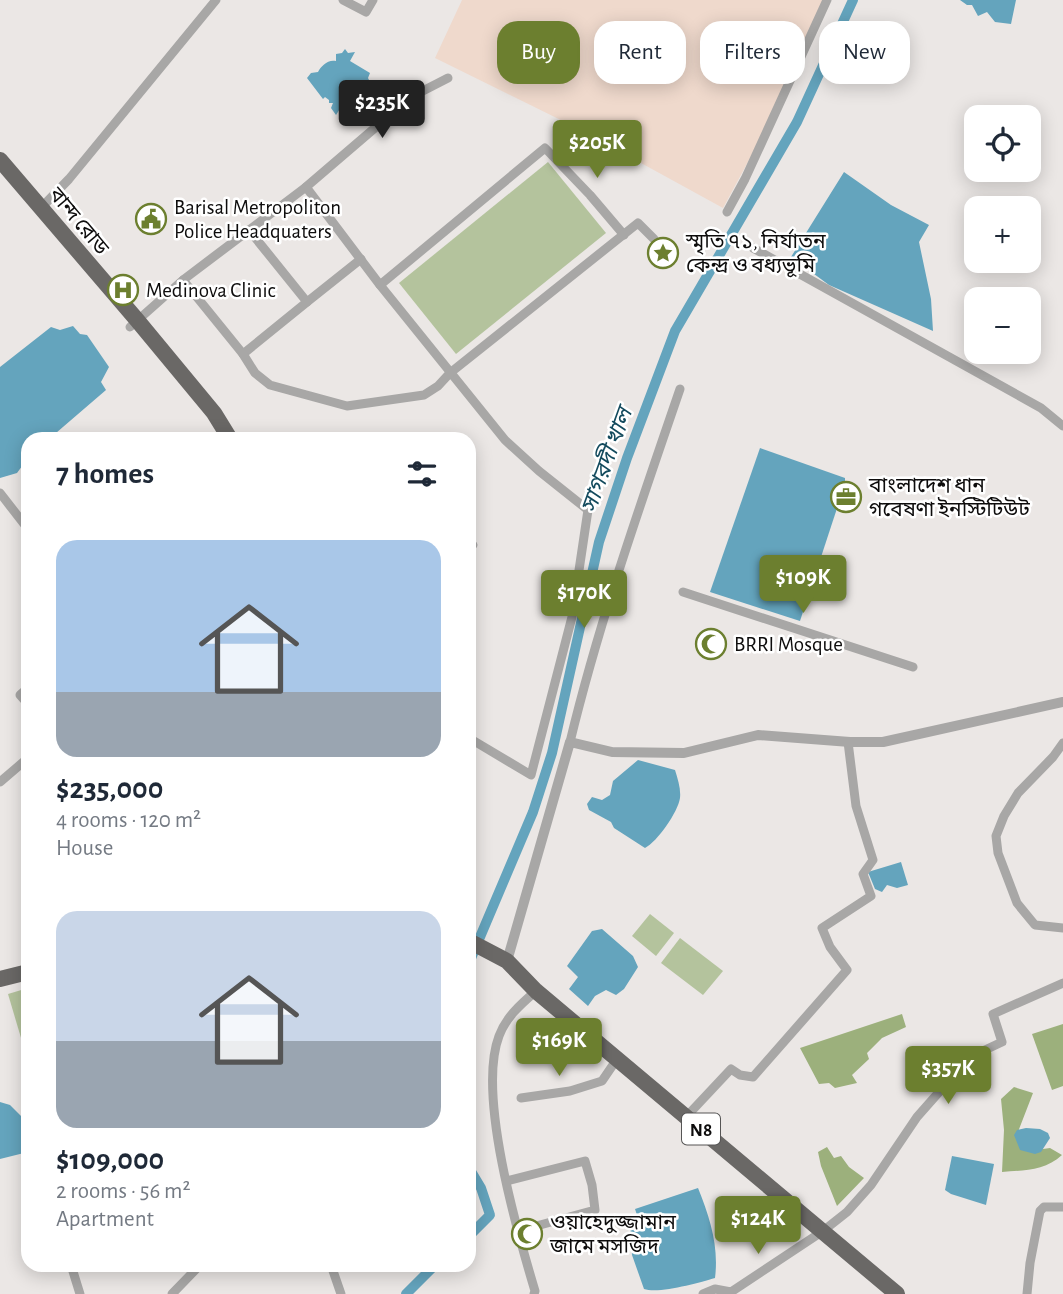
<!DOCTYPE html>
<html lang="en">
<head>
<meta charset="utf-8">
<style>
  body { margin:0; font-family:"Alegreya Sans","Noto Sans Bengali",sans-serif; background:#f6f6f7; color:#1f2937; height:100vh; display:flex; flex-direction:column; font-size:26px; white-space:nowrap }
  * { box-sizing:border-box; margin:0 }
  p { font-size:23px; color:#747a83 }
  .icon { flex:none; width:38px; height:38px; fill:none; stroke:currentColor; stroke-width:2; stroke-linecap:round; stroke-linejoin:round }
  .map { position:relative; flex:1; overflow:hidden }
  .drawer { position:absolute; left:21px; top:432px; width:455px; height:840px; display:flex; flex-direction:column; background:#fff; border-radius:21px; box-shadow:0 4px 18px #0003 }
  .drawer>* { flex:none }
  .guide { position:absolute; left:497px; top:21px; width:460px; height:63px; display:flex; gap:14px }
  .buttons { position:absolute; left:964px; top:105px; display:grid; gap:14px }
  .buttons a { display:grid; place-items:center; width:77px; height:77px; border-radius:14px; background:#fff; box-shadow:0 4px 18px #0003; font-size:35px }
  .price { position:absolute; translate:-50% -60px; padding:0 16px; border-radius:7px; background:#6c7f2f; color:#fff; font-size:23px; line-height:46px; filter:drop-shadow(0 2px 4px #0008) }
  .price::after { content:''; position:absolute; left:50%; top:42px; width:21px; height:16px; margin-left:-10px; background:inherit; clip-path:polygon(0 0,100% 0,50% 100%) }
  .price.current { background:#222; color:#fff }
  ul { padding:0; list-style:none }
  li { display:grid; align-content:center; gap:14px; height:371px; padding:0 35px }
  li span { display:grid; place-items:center; height:217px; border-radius:21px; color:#555 }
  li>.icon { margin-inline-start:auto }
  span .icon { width:126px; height:126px; fill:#fffc; stroke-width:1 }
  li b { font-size:30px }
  h2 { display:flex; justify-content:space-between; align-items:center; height:84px; padding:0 35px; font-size:30px }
  .pill { padding:0 24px; border-radius:21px; background:#fff; box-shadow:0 4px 18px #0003; font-size:24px; line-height:63px }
  .pill.current { background:#6c7f2f; color:#fff }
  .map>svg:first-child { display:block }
  .industrial { fill:#efd9cc }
  .green { fill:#b4c39d }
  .forest { fill:#9cb07c }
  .water { fill:#64a4bd }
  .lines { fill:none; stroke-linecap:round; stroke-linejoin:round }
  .canal { stroke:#64a4bd; stroke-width:10 }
  .minor { stroke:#a8a7a6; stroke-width:9 }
  .tertiary { stroke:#a8a7a6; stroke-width:10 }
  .trunk { stroke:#6a6866; stroke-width:16 }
  .labels { text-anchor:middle; stroke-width:5; stroke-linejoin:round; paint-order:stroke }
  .shield { fill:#fff; stroke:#565555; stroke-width:2 }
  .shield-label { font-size:19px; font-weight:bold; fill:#0d0c0c }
  .poi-label { font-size:21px; fill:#0d0c0c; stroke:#fff; text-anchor:start }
  .street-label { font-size:21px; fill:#0d0c0c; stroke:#fff }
  .water-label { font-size:23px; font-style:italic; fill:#134a5d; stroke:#fff }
</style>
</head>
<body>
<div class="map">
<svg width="1063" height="1294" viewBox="0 0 1063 1294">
  <rect width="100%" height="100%" fill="#ebe7e5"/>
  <path class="industrial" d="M462,0h365l-71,147 -33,61 -144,-79 -144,-71z"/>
  <g class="green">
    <path d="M548,162l58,71 -150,121 -57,-71z"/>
    <path d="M650,914l24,19 -18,23 -24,-20z"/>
    <path d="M680,938l43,33 -20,24 -42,-32z"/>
    <path d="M28,988v64l-4,-4 -16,-54z"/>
  </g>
  <g class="forest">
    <path d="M902,1014l4,13 -24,11 -15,15 2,6 -17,16 5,8 -22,5 -6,-5 -10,1 -19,-36z"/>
    <path d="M1063,1024v62l-11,4 -20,-56z"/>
    <path d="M1014,1087l19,6 -17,44 13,14 21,-3 12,7c-17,16 -38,15 -60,17l2,-42 -3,-31z"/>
    <path d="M827,1147l7,11 7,-2 8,11 15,11 -27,28 -16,-40 -3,-14z"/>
  </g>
  <g class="water">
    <path d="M960,0h56l-5,24 -16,-2 -8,-10 -9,4 -6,-11h-5z"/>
    <path d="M345,49l3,4 7,-1 -5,9 20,12 -2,5 2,4 -9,3 1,2 -12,8v4l-7,5 -7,11 -5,-7 2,-5h-4v-3l-4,-3 -2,2 -16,-21 4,-5 7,-1c3,-6 10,-13 18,-11v-7l6,-1z"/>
    <path d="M844,172l47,33 38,20 -10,17 12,57 2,32 -104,-46 -38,-28z"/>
    <path d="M73,326l7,8 7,1 22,32 -8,15 5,8 -57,49h-21v19l-11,15 -17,5v-111l51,-40 9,3z"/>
    <path d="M760,448l85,30v6l-45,137 -90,-29z"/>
    <path d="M638,760l37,10c3,10 6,19 5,28 -2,14 -23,44 -35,50l-31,-20 -3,-6 -22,-12 -2,-6 5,-7 10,3 8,-5 3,-14z"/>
    <path d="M901,862l7,23 -11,3 -10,-3 -5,7 -7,-3 -7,-17z"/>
    <path d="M602,929l31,27 5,11 -14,22 -8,6 -10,-5 -11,6 -7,10 -19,-17 9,-12 -11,-11 25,-35z"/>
    <path d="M0,1102l10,3 18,18v29l-28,7z"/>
    <path d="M1026,1128l14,1 8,4 2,5 -9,14 -6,2 -15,-4 -6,-15 3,-5z"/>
    <path d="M952,1156l42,8 -8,41 -35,-11 -6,-4z"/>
    <path d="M698,1188c12,30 21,58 17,90 -17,5 -56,16 -71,11l-12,-34 -2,-32 7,-8 -2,-6z"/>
  </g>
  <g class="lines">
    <g class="canal">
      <path d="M469,963l64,-151 19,-59 47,-211 28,-84 48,-127 122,-209 56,-122"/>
      <path d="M469,1168l12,20 9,27 -21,21"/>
      <path d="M406,1294l29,-29"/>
    </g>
    <g class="minor">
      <path d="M343,0l23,12 7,-12"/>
      <path d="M306,187l105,-90 37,-19"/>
      <path d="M41,208l28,-29 147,-179"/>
      <path d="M727,212l18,-33 82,-179"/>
      <path d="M753,248l288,160 22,18"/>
      <path d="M183,280l123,-93 74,98 125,155 34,31 49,39 -16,107 -41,158 -62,-37"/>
      <path d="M380,285l165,-137 45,47 34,40"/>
      <path d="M307,302l54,-43"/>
      <path d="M130,327l53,-47 60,74 64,-52 -58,-72"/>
      <path d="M243,354l12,19 15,12 77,21 77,-11 14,-9 12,-13 188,-150 16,16"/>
      <path d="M0,493l28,36"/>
      <path d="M469,544l4,1"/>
      <path d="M683,592l230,75"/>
      <path d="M28,688l-8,7 8,9"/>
      <path d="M570,742c29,-120 70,-236 110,-353"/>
      <path d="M1063,743l-10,14 -35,36 -14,23 -8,20 2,17 19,50 18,22 28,3"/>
      <path d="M0,782l28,-24"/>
      <path d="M521,1098l49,-7 32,-10 15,-22"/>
      <path d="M686,1117l45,-48 9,6 13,2 94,-107 -17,-23 -8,-19 49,-32 -8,-22 10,-14 -17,-54 -8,-64"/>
      <path d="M507,1181l78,-20 7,24 3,25 -77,21"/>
      <path d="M71,1265l9,29"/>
      <path d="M331,1265l10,29"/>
      <path d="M172,1294l28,-29"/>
      <path d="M534,1294l1,-3c-18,-60 -58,-197 -36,-255 7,-19 22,-32 37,-45"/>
      <path d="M703,1294l12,-5 16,3 92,-61 24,-19 24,-27 46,-68 53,-60 32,-15 -9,-28 70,-31"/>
      <path d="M1027,1294l3,-31 10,-52 4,-4h19"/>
    </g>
    <path class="tertiary" d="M507,961l63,-219 42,10 72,1 74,-18 92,7h33l180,-40"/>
    <g class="trunk">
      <path d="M0,160l137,160 77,93 16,26"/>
      <path d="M469,941l38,20 29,30 361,303"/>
      <path d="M0,979l28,-7"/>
    </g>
  </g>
  <defs>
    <g id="civic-ring" transform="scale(1.575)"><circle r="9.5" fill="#fff" stroke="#6c7f2f" stroke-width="1.5"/><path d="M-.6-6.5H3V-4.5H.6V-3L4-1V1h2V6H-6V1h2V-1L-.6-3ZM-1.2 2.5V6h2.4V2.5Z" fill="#6c7f2f"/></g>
    <g id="sight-ring" transform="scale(1.575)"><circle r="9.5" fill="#fff" stroke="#6c7f2f" stroke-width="1.5"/><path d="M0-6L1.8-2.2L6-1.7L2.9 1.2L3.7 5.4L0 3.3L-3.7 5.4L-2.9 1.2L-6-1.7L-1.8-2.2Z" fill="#6c7f2f"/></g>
    <g id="hospital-ring" transform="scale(1.575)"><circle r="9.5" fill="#fff" stroke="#6c7f2f" stroke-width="1.5"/><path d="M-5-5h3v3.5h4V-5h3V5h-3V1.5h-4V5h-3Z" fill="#6c7f2f"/></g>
    <g id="office-ring" transform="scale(1.575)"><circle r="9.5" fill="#fff" stroke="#6c7f2f" stroke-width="1.5"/><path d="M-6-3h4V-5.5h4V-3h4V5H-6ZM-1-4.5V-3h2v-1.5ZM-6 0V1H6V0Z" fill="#6c7f2f"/></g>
    <g id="mosque-ring" transform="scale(1.575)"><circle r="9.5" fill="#fff" stroke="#6c7f2f" stroke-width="1.5"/><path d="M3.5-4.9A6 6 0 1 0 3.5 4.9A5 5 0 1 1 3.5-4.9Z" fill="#6c7f2f"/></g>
  </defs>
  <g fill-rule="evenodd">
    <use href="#civic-ring" x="151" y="219"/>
    <use href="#sight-ring" x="663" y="253"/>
    <use href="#hospital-ring" x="123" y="290"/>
    <use href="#office-ring" x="846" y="497"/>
    <use href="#mosque-ring" x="711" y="644"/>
    <use href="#mosque-ring" x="527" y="1234"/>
  </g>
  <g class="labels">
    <rect class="shield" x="682" y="1113.5" width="38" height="31" rx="5"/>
    <g class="shield-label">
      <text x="701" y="1136">N8</text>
    </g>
    <g class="poi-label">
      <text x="174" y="214">Barisal Metropoliton<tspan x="174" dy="24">Police Headquaters</tspan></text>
      <text x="686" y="248">স্মৃতি ৭১, নির্যাতন<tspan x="686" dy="24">কেন্দ্র ও বধ্যভূমি</tspan></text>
      <text x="146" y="297">Medinova Clinic</text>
      <text x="869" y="492">বাংলাদেশ ধান<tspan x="869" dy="24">গবেষণা ইনস্টিটিউট</tspan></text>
      <text x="734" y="651">BRRI Mosque</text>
      <text x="550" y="1229">ওয়াহেদুজ্জামান<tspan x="550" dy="24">জামে মসজিদ</tspan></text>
    </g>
    <g class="street-label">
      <text transform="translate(79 221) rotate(50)" y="7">বান্দ রোড</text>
    </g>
    <g class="water-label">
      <text transform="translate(606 460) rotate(-70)" y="8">সাগরদী খাল</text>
    </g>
  </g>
</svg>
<div class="buttons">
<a><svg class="icon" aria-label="locate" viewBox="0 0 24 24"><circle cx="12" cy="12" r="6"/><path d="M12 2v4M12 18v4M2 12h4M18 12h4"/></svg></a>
<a>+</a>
<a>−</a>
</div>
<b class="price current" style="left:382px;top:140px">$235K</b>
<b class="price" style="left:597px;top:180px">$205K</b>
<b class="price" style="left:803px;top:615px">$109K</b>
<b class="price" style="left:584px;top:630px">$170K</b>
<b class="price" style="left:559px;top:1078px">$169K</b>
<b class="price" style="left:948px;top:1106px">$357K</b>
<b class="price" style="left:758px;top:1256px">$124K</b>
<div class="guide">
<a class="pill current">Buy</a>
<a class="pill">Rent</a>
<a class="pill">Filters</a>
<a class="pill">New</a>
</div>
<section class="drawer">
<h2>7 homes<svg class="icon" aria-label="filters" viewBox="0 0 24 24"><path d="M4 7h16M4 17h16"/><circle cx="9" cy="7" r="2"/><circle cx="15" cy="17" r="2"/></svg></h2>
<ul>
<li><span style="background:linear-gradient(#a9c7e8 70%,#9aa5b1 0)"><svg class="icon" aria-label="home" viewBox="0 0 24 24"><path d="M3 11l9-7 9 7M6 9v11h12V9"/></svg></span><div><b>$235,000</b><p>4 rooms · 120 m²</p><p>House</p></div></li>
<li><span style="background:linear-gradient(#c9d6e8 60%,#9aa5b1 0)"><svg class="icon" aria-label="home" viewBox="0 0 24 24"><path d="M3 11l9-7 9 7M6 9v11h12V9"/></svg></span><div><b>$109,000</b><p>2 rooms · 56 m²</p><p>Apartment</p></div></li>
</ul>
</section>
</div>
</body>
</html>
